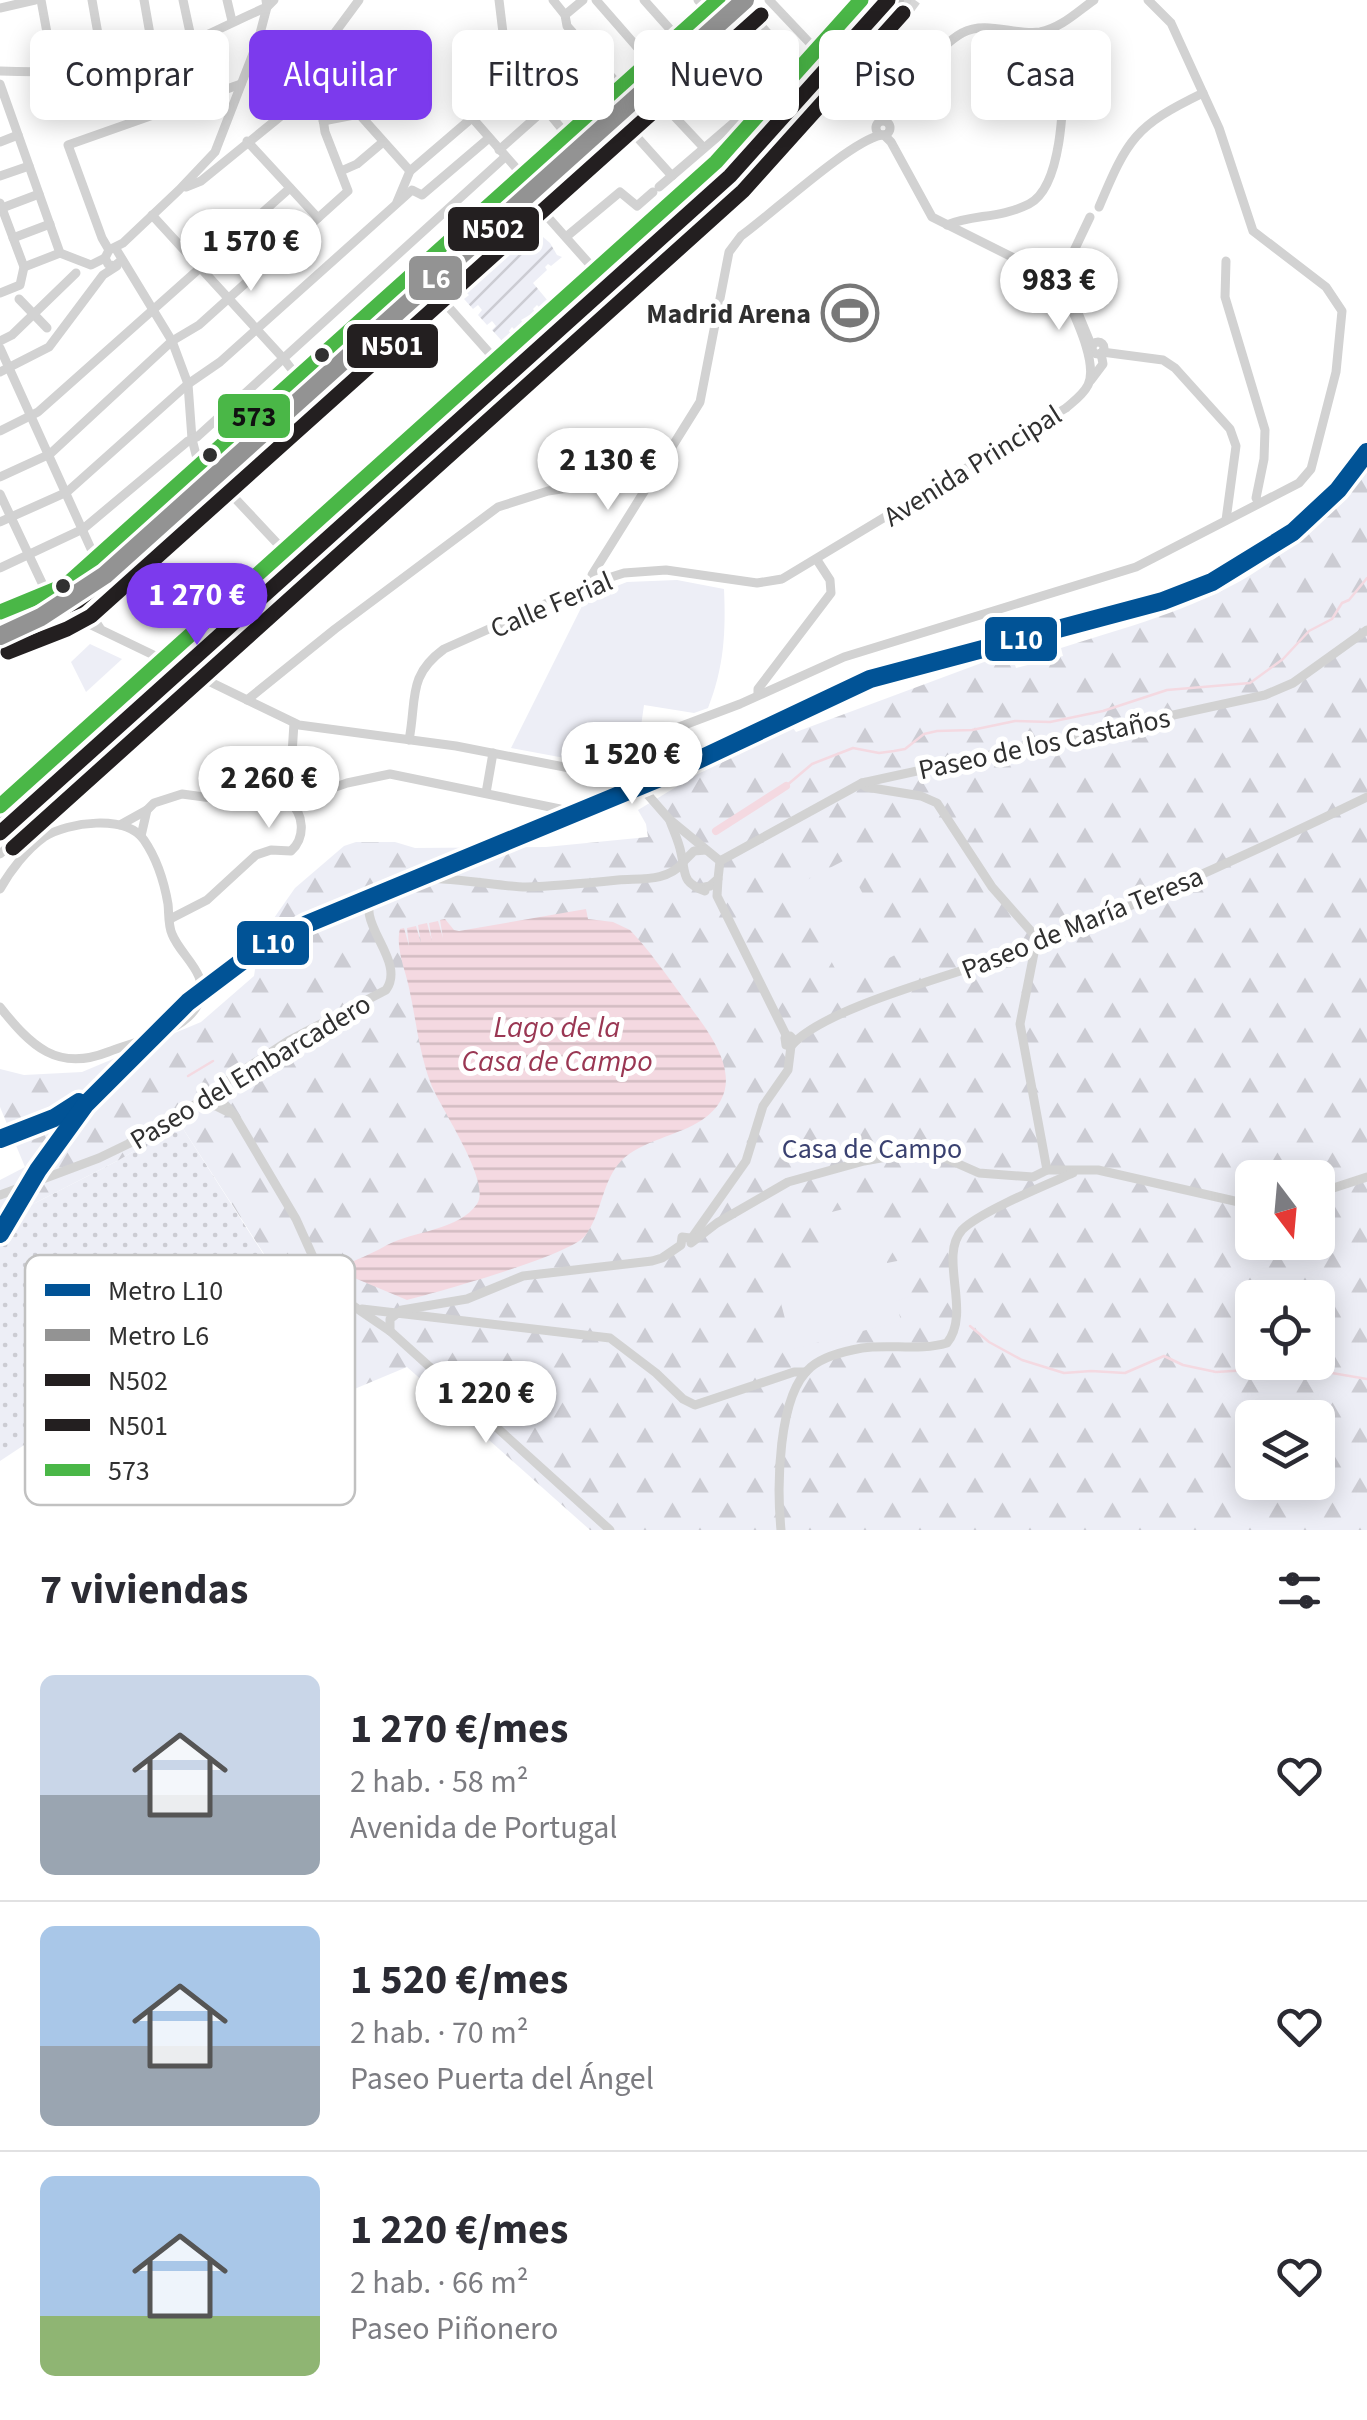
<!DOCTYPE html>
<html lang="es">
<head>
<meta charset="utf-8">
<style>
  body { margin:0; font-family:"Source Sans 3",sans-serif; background:#f7f7f7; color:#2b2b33; height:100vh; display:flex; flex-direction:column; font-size:38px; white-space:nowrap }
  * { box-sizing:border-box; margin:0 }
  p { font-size:32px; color:#7c7c81 }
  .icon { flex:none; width:55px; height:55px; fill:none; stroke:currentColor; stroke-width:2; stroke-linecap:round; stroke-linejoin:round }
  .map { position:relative; height:1530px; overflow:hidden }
  .drawer { display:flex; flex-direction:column; background:#fff; flex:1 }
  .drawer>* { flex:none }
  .top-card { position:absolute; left:30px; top:30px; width:1308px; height:90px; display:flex; gap:20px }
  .needle { width:65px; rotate:164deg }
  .buttons { position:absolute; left:1235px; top:1160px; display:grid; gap:20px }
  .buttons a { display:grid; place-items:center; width:100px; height:100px; border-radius:15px; background:#fff; box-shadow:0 5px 25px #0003; font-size:50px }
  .price { position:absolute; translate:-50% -85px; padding:0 22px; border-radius:35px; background:#fff; color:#222; font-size:32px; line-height:65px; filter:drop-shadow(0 2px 5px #0008) }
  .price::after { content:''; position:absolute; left:50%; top:60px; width:30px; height:22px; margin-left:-15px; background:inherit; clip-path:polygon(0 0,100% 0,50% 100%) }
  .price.current { background:#7c3aed; color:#fff }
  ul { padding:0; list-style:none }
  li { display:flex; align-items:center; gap:30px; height:250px; padding:0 40px }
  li+li { border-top:2px solid #e1e1e2 }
  li span { display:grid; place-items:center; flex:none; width:280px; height:200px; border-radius:15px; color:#555 }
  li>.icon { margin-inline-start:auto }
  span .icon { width:120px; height:120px; fill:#fffc; stroke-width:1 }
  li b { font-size:42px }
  h2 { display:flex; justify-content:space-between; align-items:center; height:120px; padding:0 40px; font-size:42px }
  .tag { padding:0 35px; border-radius:15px; background:#fff; box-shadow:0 5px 25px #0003; font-size:35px; line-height:90px }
  .tag.current { background:#7c3aed; color:#fff }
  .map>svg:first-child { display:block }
  .grass { fill:url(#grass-dots) }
  .forest { fill:url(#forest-firs); fill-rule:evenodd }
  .garden { fill:url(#garden-furrows) }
  .pitch { fill:#edeef6 }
  .water { fill:url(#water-rules) }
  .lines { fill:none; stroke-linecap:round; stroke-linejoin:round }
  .stream { stroke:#f4d9e1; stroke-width:2.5 }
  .canal { stroke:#f4d9e1; stroke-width:8 }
  .highway-tunnel { stroke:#d6d6d6; stroke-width:12; stroke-dasharray:12 6; stroke-linecap:butt }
  .minor { stroke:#d2d2d2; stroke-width:9 }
  .major { stroke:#c6c6c6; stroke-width:11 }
  .highway { stroke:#c1c1c1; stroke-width:12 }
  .bus-1-casing { stroke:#fff; stroke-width:22 }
  .bus-2-casing { stroke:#fff; stroke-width:22 }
  .bus-3-casing { stroke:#fff; stroke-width:22 }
  .bus-1 { stroke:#231f20; stroke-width:15 }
  .bus-2 { stroke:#231f20; stroke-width:15 }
  .bus-3 { stroke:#4ab747; stroke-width:15 }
  .metro-1-casing { stroke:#fff; stroke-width:25 }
  .metro-2-casing { stroke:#fff; stroke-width:25 }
  .metro-1 { stroke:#015396; stroke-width:18 }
  .metro-2 { stroke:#939393; stroke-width:18 }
  .bus-dot { fill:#303030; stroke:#fff; stroke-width:4 }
  .labels { text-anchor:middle; stroke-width:10; stroke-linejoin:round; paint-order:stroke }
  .poi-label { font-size:28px; font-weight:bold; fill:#303030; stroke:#fff; text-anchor:end }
  .street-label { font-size:28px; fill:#303030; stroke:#fff }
  .park-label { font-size:28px; fill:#3a4170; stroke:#fff }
  .water-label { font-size:30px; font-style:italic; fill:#9a3753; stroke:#fff }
  .key { fill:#fff; stroke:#c1c1c1; stroke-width:2.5 }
  .key-label { font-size:28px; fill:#303030 }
  .line-badge { stroke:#fff; stroke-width:4 }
  .badge-label { font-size:28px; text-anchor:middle; font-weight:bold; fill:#fff }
  .pale-badge-label { font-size:28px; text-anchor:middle; font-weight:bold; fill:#111 }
</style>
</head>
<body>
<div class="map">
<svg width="1367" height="1530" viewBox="0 0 1367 1530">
  <defs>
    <pattern id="grass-dots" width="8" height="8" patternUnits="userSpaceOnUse" patternTransform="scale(2.5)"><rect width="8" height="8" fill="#edeef6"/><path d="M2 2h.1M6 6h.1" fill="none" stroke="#ccccd3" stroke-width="1.8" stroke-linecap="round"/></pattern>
    <pattern id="forest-firs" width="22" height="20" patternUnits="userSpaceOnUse" patternTransform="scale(2.5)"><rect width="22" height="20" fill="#edeef6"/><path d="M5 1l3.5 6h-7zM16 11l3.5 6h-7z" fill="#ccccd3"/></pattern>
    <pattern id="garden-furrows" width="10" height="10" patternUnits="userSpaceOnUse" patternTransform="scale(2.5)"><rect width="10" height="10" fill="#edeef6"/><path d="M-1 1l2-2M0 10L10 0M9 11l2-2" fill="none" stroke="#ccccd3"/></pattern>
    <pattern id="water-rules" width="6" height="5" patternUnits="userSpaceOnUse" patternTransform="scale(2.5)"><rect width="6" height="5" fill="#f4d9e1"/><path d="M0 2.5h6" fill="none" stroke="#d2bbc1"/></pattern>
  </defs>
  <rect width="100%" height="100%" fill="#fff"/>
  <path class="grass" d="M180,1124l121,189 -58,39 -19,-29 -20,3 -204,135v-240l119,-61z"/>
  <path class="forest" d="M1367,469v1061h-777l-183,-163 -55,23 -172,-266 -61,36 -119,61v-41l25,-13 -25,-60v-38l24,6 58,-3 119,-50 53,-46 4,-26 16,-32 21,-30 49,-42 12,-4h39l20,6 131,-1 102,-10 -2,-13 -8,-14 63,-38 92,-44 3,4 215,-80 5,16 47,-12 -2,-8c63,-20 131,-38 188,-72 37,-23 71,-52 102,-82l1,-17 6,-6 4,2zM1252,1178h66v64h-66zM1252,1298h66v64h-66zM1252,1418h66v64h-66z"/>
  <path class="garden" d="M530,219l-1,6 21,18 7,12 5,2 -11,9 -3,-2 -3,3 2,3 -14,13 15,18 -8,7 -3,-3 -4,4 2,3 -14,8 2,3 -8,7 -3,-3 -3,4 2,3 -9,7 -10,-11 4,-4 -4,-5 -5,4 -9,-10 4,-5 -4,-5 -5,4 -9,-10 5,-4 -5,-5 -5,3 -3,-3 9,-13 3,3 6,-5 -3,-4 6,-5 3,4 6,-5 -3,-4 6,-5 3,3 6,-5 -3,-4 6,-5 3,3 6,-5 -3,-4 6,-5 3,3 6,-5 -3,-4z"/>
  <g class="pitch">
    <path d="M677,580l47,9c2,43 0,79 -16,119l-14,5 -50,-8 -5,35 -35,19 -18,3 -75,-14 75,-150 41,-16z"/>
    <path d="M90,644l32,15 -36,33 -15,-30z"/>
    <path d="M845,860l50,95 -53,27 -49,-95z"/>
    <path d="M871,1202l16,61 15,-3 9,36 -15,5 5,20 -108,28 -20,-76 54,-15 -11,-42z"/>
  </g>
  <path class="water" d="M586,909l2,10 25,3 17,8c19,20 35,43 52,66 25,34 73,88 20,124 -24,16 -60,20 -81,41 -19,20 -19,53 -36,75 -17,20 -147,56 -178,64l-62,-26 -2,-6 4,-4c14,-6 30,-13 40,-19 27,-14 72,-15 90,-41 15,-22 -37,-96 -46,-120 -12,-31 -15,-65 -22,-96 -3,-17 -14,-40 -9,-59l4,-1 5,18 -2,-18 9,-2 5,17 -3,-18 9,-2 5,18 -3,-18 9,-2 5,17 -3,-18 5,-1 9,11 5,1z"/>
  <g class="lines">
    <g class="stream">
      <path d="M786,786l26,-22 41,-16 26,5 15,-2 11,-2 19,-15 13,-3 35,-1 43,-9 35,1 53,-11 64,-21 83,-7 33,-24 26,-28 23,-12 10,-16 7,-3 18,-22"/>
      <path d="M188,1076l25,-15"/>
      <path d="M970,1326l19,16 33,18 42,13 27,-2 34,2 39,-17 19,9 33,7 81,-5 70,12"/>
    </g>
    <path class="canal" d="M716,831l70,-45"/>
    <g class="highway-tunnel">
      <path d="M767,170l116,-126 32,-44"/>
      <path d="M28,823l710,-639 135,-154"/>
      <path d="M0,833l730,-657 135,-151"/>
    </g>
    <g class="minor">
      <path d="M41,0l13,71"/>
      <path d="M92,0l12,68"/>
      <path d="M144,0l10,57"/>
      <path d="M183,0l9,42"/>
      <path d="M227,0l5,21"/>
      <path d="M499,0l5,41 15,28v8"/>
      <path d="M553,0l12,15 2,11 62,71"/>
      <path d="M596,0l62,71"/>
      <path d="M644,0l41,46"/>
      <path d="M698,0l17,19"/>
      <path d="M769,0l53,56"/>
      <path d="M740,2l68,77"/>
      <path d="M0,8l35,-8"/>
      <path d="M565,15l18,-15"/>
      <circle cx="839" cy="64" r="18"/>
      <path d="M829,47l32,-47"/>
      <path d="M858,68l49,-68"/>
      <path d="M0,71c50,2 105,1 154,-14 39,-13 75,-34 113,-50l7,-7"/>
      <path d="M854,76l28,44"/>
      <path d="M519,77l61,74"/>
      <path d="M0,84l60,169 31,12 14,-7"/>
      <path d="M644,84l60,64"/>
      <path d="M460,104l71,81 -2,11 72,81"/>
      <path d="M618,116l54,60"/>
      <path d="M884,120c19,-25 50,-71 78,-87 24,-13 54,3 78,-1 21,-4 37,-20 54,-32"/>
      <circle cx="883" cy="128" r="7"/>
      <path d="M323,121l36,-7 51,57"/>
      <path d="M884,135l7,7 41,75 134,67 26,63"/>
      <path d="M247,141l71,77"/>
      <path d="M0,142l18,-7"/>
      <path d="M499,150l99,-88"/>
      <path d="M341,171l16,-7 26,-22"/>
      <path d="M0,176l29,-10"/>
      <path d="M186,187l15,-6 107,-87 3,-9 -3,-16 51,-69"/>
      <path d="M659,187l78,-67 -59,-68"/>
      <path d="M397,202l13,-31 162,-139"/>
      <path d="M0,203l24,64 -4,18 -20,8"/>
      <path d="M1099,207c29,-69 36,-81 104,-114"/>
      <path d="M2,208l37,-14"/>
      <path d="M152,215l131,143 23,30"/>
      <path d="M947,225c26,-11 52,-6 82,-21 39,-20 34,-129 36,-169"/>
      <path d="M566,237l54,-45 17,14 16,-14"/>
      <path d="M13,238l37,-14"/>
      <path d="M116,249l56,92 16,43 4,55 10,39h14l74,79"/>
      <path d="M109,250l-7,-12 -34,-93 173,-61"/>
      <path d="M122,260l-8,6 -6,-2 -3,-6 4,-8 14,-7 56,-53 36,-38 43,-111 9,-34 -1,-7"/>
      <path d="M1226,261l-1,36 40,133 -1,29 -8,39 3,5"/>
      <path d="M24,267l36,-14"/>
      <path d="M431,275v10l5,8 65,73"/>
      <path d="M1061,278l29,-61"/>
      <path d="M19,299l28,29"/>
      <path d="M0,341l12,-6 64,-62"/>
      <circle cx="1098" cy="348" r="6"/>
      <path d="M0,348l101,223"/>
      <path d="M1102,352l61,8 12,8 55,61 6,17 -10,74"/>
      <path d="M0,372l49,-25 54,-72 14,-9"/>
      <path d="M1091,380l12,-16 -2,-11"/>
      <path d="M0,431l38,-19 252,-224"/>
      <path d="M0,477l50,-23 122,-113 27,-16 149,-134 -23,-59 -5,-34 -9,-13"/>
      <path d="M0,494l51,108 11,9 108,52 2,8 17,8 7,-2"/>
      <path d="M0,522l67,-30 121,-108 32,-22 192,-172 10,5 67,-57"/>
      <path d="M0,568l83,-39 105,-88 9,-4 308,-280"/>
      <path d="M592,583v-8l108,-173 29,-150 12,-16c32,-23 108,-94 140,-101"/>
      <path d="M93,588c-4,17 -3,26 7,40"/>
      <path d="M172,663c10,-3 23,3 26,13l101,49 157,21 160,31 17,7 15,11 21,24 51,42 -2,18 -8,7 -10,2"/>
      <path d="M758,695v-6l73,-96 -1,-13 -13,-20"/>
      <path d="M247,700l88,-71 163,-122 50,-16 61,-9 55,-25"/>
      <path d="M409,740c8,-41 -2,-64 35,-91l148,-66 32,-10 42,-3 91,13 25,-4 284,-171c8,-7 17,-13 22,-23 11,-23 -16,-74 -26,-98l-20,-10 -5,-10"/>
      <path d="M606,775l6,-11 51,-31 77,-29 104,-47 292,-90 163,-84 12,-14 25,-97 6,-61 -16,-24 -73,-56 -34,-103 -48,-105 -23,-23"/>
      <path d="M862,783l4,4 55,9 16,7 55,84 45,51 -17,86 27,146"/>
      <path d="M486,793l7,-40"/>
      <path d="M0,817l754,-678 66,-74"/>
      <path d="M670,821c4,11 9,21 11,32 5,21 0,29 24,38"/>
      <path d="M120,825l27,-15"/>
      <path d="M141,836l6,-26 7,-7 28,-9 97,13 68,-24 43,-9 170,35"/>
      <path d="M0,854l764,-687 34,-33 37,-45 10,-7"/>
      <path d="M720,861l142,-78 403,-88 28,-12 74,-53"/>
      <path d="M683,862l11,-11 12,-1"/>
      <path d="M718,879l-1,17 70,141"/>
      <path d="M0,889c10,-18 27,-40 44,-52 24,-15 82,-23 100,3 13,19 20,41 24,64 1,9 0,21 4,30 9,23 38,39 27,68 -12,30 -64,39 -91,50 -51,20 -77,-6 -108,-45"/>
      <path d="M170,919l37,-19 49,-45 15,-5 20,1c15,-14 13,-37 -2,-50l5,-78"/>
      <path d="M791,1046c36,-42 185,-76 243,-100 113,-46 224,-96 333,-149"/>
      <path d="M220,1088v11l15,17 61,103 31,69 63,43 220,199"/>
      <path d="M198,1103l18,3 12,6"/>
      <path d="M1318,1193l49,-16"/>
      <path d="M0,1195l99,-37 29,-14 70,-41 29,-22 61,-40 98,-51c22,-31 -37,-70 -10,-99 23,-26 117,-4 150,-4 31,-1 62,-4 92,-7 23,-2 48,2 65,-17"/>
      <path d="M691,1239l55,-78 17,-55 25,-36 3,-24 -5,-1 -1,-7 5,-2 5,5"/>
      <path d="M691,1243l26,-20 71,-41 76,-21 56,-10 16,3 43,19 54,4 14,-7h51l154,35"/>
      <path d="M362,1309l248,29 46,35 27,26 12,6 99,-33h12"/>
      <path d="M390,1331v-12l12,-9 65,-11 56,-23 129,-15 10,-3 19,-13 1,-8 8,1"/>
      <path d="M781,1530c-4,-41 -4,-135 30,-163 13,-11 34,-16 51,-19 27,-4 59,3 85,-5 25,-31 -9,-86 15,-113 17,-18 86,-46 111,-57"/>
    </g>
    <g class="major">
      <path d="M710,24l24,-24"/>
      <path d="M33,617l18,-15 50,-32 308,-276"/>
      <path d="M0,634c26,-12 54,-18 78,-33l670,-601"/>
    </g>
    <g class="highway">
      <path d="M865,25l23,-25"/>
      <path d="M873,30l25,-30"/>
    </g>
    <g class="bus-1-casing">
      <g id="bus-1">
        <path d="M0,634l78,-33 670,-601"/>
        <path d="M0,833l730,-657 158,-176"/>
      </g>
    </g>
    <g class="bus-2-casing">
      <g id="bus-2">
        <path d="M8,652l59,-23 24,-13 670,-601"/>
        <path d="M13,848l730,-657 160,-178"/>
      </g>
    </g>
    <g class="bus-3-casing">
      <g id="bus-3">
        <path d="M0,612l66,-27 652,-585"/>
        <path d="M0,806l716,-644 145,-162"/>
      </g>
    </g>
    <use href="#bus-1" class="bus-1"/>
    <use href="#bus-2" class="bus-2"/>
    <use href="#bus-3" class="bus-3"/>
    <g class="metro-1-casing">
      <g id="metro-1">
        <path d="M0,1139l54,-21 25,-16"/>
        <path d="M0,1234l38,-64 47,-65 103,-103 57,-43 62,-35 353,-146 210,-99 293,-78 49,-19 81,-50 45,-42 29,-38"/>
      </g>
    </g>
    <g class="metro-2-casing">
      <path id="metro-2" d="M0,636l41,-19 64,-42 640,-575"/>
    </g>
    <use href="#metro-1" class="metro-1"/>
    <use href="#metro-2" class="metro-2"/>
  </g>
  <defs>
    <g id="stadium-ring" transform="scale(2.875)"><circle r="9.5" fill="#fff" stroke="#787878" stroke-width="1.5"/><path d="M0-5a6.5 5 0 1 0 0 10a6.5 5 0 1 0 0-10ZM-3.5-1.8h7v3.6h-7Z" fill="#787878"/></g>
  </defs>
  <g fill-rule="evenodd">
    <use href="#stadium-ring" x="850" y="313"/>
  </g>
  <g class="bus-dot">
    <circle cx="322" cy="355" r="9"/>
    <circle cx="210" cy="455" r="9"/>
    <circle cx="63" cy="586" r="9"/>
  </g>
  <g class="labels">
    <g class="poi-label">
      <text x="811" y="323">Madrid Arena</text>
    </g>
    <g class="street-label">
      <text transform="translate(972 465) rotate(-32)" y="10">Avenida Principal</text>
      <text transform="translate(551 604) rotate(-23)" y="10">Calle Ferial</text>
      <text transform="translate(1044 743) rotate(-12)" y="10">Paseo de los Castaños</text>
      <text transform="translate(1082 922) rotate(-22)" y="10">Paseo de María Teresa</text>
      <text transform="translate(250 1071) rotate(-31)" y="10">Paseo del Embarcadero</text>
    </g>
    <g class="park-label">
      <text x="872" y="1158">Casa de Campo</text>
    </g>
    <g class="water-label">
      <text x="557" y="1037">Lago de la<tspan x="557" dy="34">Casa de Campo</tspan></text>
    </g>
  </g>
  <rect x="25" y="1255" width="330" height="250" rx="15" class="key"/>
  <rect x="45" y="1284" width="45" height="12" fill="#015396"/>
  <rect x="45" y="1329" width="45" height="12" fill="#939393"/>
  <rect x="45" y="1374" width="45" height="12" fill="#231f20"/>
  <rect x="45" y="1419" width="45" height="12" fill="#231f20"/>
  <rect x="45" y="1464" width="45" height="12" fill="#4ab747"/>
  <g class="key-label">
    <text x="108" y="1300">Metro L10</text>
    <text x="108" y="1345">Metro L6</text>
    <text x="108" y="1390">N502</text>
    <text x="108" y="1435">N501</text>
    <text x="108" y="1480">573</text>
  </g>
  <g class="line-badge">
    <rect x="446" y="205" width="95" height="48" rx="10" fill="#231f20"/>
    <rect x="407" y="254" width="57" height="48" rx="10" fill="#939393"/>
    <rect x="345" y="322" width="95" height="48" rx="10" fill="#231f20"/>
    <rect x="216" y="392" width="76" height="48" rx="10" fill="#4ab747"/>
    <rect x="983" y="615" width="76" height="48" rx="10" fill="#015396"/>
    <rect x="235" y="919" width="76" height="48" rx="10" fill="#015396"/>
  </g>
  <g class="badge-label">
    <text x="493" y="238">N502</text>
    <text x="436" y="288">L6</text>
    <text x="392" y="355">N501</text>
    <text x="1021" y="649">L10</text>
    <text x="273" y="953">L10</text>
  </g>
  <g class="pale-badge-label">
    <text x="254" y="426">573</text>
  </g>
</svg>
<div class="buttons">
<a><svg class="needle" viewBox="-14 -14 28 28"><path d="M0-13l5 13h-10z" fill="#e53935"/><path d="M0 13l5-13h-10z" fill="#7c7c81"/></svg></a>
<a><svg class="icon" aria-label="locate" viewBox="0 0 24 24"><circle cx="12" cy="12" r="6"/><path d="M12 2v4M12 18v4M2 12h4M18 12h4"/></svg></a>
<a><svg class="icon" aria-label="layers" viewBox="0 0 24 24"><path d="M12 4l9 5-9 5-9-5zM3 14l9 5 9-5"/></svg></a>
</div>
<b class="price" style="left:251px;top:294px">1 570 €</b>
<b class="price" style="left:1059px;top:333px">983 €</b>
<b class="price" style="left:608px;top:513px">2 130 €</b>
<b class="price current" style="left:197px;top:648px">1 270 €</b>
<b class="price" style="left:632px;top:807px">1 520 €</b>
<b class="price" style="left:269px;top:831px">2 260 €</b>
<b class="price" style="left:486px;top:1446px">1 220 €</b>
<div class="top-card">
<a class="tag">Comprar</a>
<a class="tag current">Alquilar</a>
<a class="tag">Filtros</a>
<a class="tag">Nuevo</a>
<a class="tag">Piso</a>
<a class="tag">Casa</a>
</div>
</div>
<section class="drawer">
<h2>7 viviendas<svg class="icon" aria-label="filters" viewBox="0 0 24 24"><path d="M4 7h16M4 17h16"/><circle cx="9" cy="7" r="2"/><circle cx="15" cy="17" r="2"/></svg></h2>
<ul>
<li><span style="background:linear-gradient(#c9d6e8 60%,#9aa5b1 0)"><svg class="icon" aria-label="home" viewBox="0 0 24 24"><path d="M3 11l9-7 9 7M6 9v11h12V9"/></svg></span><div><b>1 270 €/mes</b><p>2 hab. · 58 m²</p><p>Avenida de Portugal</p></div><svg class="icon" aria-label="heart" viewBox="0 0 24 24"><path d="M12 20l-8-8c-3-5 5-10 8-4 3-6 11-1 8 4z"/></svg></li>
<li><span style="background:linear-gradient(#a9c7e8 60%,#9aa5b1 0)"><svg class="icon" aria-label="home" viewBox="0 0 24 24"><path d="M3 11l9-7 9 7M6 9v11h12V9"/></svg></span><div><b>1 520 €/mes</b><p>2 hab. · 70 m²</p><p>Paseo Puerta del Ángel</p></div><svg class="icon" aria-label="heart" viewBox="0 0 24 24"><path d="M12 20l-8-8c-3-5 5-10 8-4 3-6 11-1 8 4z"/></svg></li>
<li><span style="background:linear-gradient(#a9c7e8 70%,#8fb573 0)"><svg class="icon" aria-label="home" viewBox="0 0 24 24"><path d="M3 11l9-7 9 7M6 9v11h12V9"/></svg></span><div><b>1 220 €/mes</b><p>2 hab. · 66 m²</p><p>Paseo Piñonero</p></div><svg class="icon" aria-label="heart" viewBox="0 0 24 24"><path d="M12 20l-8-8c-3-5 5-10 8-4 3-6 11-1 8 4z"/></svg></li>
</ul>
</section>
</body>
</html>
